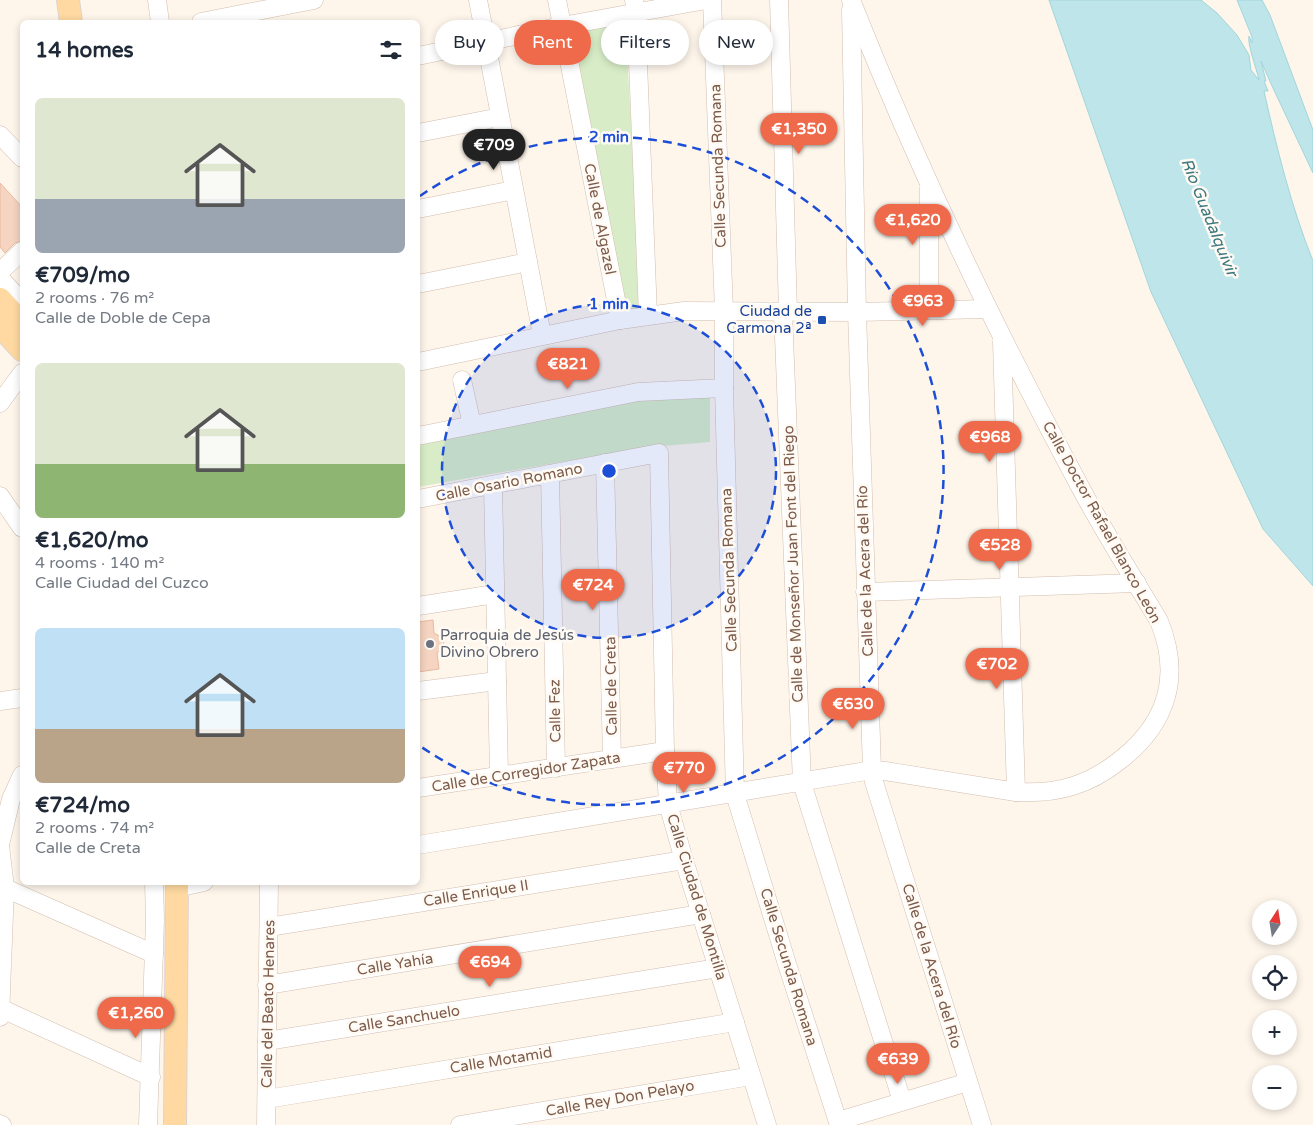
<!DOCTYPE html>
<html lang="en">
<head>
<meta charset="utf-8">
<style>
  body { margin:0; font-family:"Varela Round",sans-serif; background:#f2f2f3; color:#1f2937; height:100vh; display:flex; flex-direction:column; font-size:19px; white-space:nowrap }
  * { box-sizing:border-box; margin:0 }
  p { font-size:16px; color:#747a83 }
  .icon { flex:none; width:28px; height:28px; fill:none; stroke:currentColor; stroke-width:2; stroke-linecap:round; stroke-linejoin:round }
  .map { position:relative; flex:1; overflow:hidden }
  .sheet { position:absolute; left:20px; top:20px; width:400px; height:865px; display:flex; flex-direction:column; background:#fff; border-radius:8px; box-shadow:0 2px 8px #0003 }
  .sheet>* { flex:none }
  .hud { position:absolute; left:435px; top:20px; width:475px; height:45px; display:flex; gap:10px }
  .needle { width:32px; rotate:12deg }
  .controls { position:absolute; left:1252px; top:900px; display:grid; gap:10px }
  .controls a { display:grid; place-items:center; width:45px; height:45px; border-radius:50%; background:#fff; box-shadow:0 2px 8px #0003; font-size:25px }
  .price { position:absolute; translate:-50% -42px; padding:0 11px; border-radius:18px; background:#ee6a4a; color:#fff; font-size:16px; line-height:32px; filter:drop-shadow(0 1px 2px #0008) }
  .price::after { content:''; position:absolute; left:50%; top:30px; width:15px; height:11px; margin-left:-8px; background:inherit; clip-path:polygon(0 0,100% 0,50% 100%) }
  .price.active { background:#222; color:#fff }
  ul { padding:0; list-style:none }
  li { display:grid; align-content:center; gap:10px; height:265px; padding:0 15px }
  li span { display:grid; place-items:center; height:155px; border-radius:8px; color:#555 }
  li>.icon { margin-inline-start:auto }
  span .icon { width:90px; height:90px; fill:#fffc; stroke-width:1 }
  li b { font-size:21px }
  h2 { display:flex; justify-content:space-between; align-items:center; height:60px; padding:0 15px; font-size:21px }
  .chip { padding:0 18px; border-radius:22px; background:#fff; box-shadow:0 2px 8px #0003; font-size:18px; line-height:45px }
  .chip.active { background:#ee6a4a; color:#fff }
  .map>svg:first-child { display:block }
  .green { fill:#d8edc7 }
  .water { fill:#bde5ea; stroke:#a2d5dc }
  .building { fill:#f5d4c1; stroke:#e9b9a0 }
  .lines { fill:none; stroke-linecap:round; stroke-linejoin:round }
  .minor-casing { stroke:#d2bdaf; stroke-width:19 }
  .major-casing { stroke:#ddd4d0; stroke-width:24 }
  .minor { stroke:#fff; stroke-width:18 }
  .major { stroke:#ffd9a1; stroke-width:22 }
  .ring { fill:none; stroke:#1d4ed8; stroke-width:2.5; stroke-dasharray:9 6 }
  .transit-dot { fill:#1a4fb4; stroke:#fffaf3; stroke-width:2 }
  .worship-dot { fill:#6b7280; stroke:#fffaf3; stroke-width:2 }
  .labels { text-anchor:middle; stroke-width:5; stroke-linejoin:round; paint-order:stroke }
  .street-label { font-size:15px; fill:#7c5b4b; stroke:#fffaf3 }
  .transit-label { font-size:15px; fill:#164399; stroke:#fffaf3; text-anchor:end }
  .worship-label { font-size:15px; fill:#5b616d; stroke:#fffaf3; text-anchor:start }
  .water-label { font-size:16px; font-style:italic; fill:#3c7881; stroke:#fffaf3 }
  .centre { fill:#1d4ed8; stroke:#fffaf3; stroke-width:2.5 }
  .ring-label { font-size:15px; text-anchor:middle; font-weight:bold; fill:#1d4ed8; stroke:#fffaf3; stroke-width:5; stroke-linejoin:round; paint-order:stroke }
</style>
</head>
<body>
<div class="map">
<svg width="1313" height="1125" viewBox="0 0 1313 1125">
  <rect width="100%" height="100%" fill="#fef6eb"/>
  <g class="green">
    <path d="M625,19l17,290 -25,2 -46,-281z"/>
    <path d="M710,396v46l-70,6 -222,39v-43l222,-44z"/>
  </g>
  <path class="water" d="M1049,0h152l16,13 20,22 12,20 2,15 8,10c-2,-10 -12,-36 -10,-44l3,7v-6l-15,-37h25l8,15 43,115v43l-41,-87 -11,-25 5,20h-2l4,10h-4c13,58 27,115 49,170v325l-50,-57 -112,-237z"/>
  <g class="building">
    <path d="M0,183l22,24v34l-7,2 -10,10 -5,-6z"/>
    <path d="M433,620l1,13 9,5 1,3 -1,6 -6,6 2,16 -21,3v-50z"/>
  </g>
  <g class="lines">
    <g class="minor-casing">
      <g id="minor">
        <path d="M157,0l3,22"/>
        <path d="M478,0l64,335"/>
        <path d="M557,0l63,320"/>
        <path d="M634,0l2,12 12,303"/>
        <path d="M712,0l12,311v77l11,406 52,170 52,161"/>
        <path d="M779,0l9,312"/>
        <path d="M851,10l6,302 15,458 2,12 108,343"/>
        <path d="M201,22l113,-22"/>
        <path d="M418,56l144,-30 144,-26"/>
        <path d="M418,133l82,-16"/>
        <path d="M0,135l22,23"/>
        <path d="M929,188v122"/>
        <path d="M418,209l96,-19"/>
        <path d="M0,272l22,-21"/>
        <path d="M0,278l22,24"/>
        <path d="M418,284l110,-22"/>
        <path d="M783,312l19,471 100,318"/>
        <path d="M1002,342l14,450"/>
        <path d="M418,362l202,-42 64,-9 173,1 131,-3"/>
        <path d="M462,380l10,45"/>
        <path d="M0,403l22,-30"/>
        <path d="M418,436l220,-44 86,-4"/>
        <path d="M605,463l7,296"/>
        <path d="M550,474l6,294"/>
        <path d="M493,485l6,291"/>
        <path d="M0,496l22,32"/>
        <path d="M418,499l241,-46 6,298 3,53 16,56 83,265"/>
        <path d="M865,592l272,-9"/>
        <path d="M418,606l77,-12"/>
        <path d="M418,691l79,-10"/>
        <path d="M0,701l22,-3"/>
        <path d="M418,788l247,-37"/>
        <path d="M0,845l5,43 -5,129"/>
        <path d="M0,845l11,-46 11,-24"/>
        <path d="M418,845l454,-75 13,1 131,21c19,1 38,0 57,-6 16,-5 32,-14 46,-25 48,-37 63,-84 40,-140 -28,-47 -57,-92 -82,-140 -84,-156 -161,-317 -226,-481"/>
        <path d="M5,888l149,66"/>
        <path d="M177,888l27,-6"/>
        <path d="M269,927l415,-67"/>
        <path d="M267,985l434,-71"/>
        <path d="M0,1008l151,69"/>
        <path d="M267,1041l451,-73"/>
        <path d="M267,1099l468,-77"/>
        <path d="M838,1121l130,-39"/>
        <path d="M0,1124l2,1"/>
        <path d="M148,1125l7,-205 -1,-38"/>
        <path d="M266,1125l3,-243"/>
        <path d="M460,1125l291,-49"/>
      </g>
    </g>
    <g class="major-casing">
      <g id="major">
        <path d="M68,0l3,22"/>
        <path d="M0,299l22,24"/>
        <path d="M0,326l22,24"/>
        <path d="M175,1125l2,-243"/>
      </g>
    </g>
    <use href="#minor" class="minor"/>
    <use href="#major" class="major"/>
  </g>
  <circle cx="609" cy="471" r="167" fill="#1d4ed8" fill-opacity=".12"/>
  <g class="ring">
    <circle cx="609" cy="471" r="167"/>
    <path d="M420 196A334 334 0 1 1 420 746"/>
  </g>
  <rect class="transit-dot" x="817" y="315" width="10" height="10" rx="2.5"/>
  <circle class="worship-dot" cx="430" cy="644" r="5"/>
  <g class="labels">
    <g class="street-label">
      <text transform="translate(718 166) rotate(-92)" y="5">Calle Secunda Romana</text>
      <text transform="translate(600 219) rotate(79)" y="5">Calle de Algazel</text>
      <text transform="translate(509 482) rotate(-11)" y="5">Calle Osario Romano</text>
      <text transform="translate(1102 522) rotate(61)" y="5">Calle Doctor Rafael Blanco León</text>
      <text transform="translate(793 564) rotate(-92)" y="5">Calle de Monseñor Juan Font del Riego</text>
      <text transform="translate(729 570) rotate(-92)" y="5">Calle Secunda Romana</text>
      <text transform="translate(865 571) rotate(-92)" y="5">Calle de la Acera del Río</text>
      <text transform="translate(611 686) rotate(-91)" y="5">Calle de Creta</text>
      <text transform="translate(555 711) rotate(-91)" y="5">Calle Fez</text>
      <text transform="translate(526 772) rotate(-9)" y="5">Calle de Corregidor Zapata</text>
      <text transform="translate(476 893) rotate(-9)" y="5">Calle Enrique II</text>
      <text transform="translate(697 897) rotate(73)" y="5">Calle Ciudad de Montilla</text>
      <text transform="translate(395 964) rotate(-9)" y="5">Calle Yahía</text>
      <text transform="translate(932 966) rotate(73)" y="5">Calle de la Acera del Río</text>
      <text transform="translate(789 967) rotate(73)" y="5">Calle Secunda Romana</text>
      <text transform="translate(268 1004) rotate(-89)" y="5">Calle del Beato Henares</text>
      <text transform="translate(404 1019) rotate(-9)" y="5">Calle Sanchuelo</text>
      <text transform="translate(501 1060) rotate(-9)" y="5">Calle Motamid</text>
      <text transform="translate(620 1098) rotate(-10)" y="5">Calle Rey Don Pelayo</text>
    </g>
    <g class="transit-label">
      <text x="812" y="316">Ciudad de<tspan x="812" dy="17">Carmona 2ª</tspan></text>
    </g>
    <g class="worship-label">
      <text x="440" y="640">Parroquia de Jesús<tspan x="440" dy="17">Divino Obrero</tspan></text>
    </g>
    <g class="water-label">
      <text transform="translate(1210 217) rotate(68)" y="6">Río Guadalquivir</text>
    </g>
  </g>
  <circle cx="609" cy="471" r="8" class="centre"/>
  <g class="ring-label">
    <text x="609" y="142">2 min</text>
    <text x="609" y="309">1 min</text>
  </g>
</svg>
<div class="controls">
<a><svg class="needle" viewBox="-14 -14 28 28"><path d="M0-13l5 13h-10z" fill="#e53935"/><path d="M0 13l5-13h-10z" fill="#747a83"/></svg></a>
<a><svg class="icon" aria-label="locate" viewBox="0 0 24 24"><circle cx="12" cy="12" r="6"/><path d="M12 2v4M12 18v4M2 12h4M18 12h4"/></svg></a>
<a>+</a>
<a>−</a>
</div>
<b class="price" style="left:799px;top:155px">€1,350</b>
<b class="price active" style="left:494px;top:171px">€709</b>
<b class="price" style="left:913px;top:246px">€1,620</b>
<b class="price" style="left:923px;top:327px">€963</b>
<b class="price" style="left:568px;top:390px">€821</b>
<b class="price" style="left:990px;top:463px">€968</b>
<b class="price" style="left:1000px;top:571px">€528</b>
<b class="price" style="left:593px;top:611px">€724</b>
<b class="price" style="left:997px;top:690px">€702</b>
<b class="price" style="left:853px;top:730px">€630</b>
<b class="price" style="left:684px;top:794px">€770</b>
<b class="price" style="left:490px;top:988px">€694</b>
<b class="price" style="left:136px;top:1039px">€1,260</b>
<b class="price" style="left:898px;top:1085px">€639</b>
<div class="hud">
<a class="chip">Buy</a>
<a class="chip active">Rent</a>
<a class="chip">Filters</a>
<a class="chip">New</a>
</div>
<section class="sheet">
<h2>14 homes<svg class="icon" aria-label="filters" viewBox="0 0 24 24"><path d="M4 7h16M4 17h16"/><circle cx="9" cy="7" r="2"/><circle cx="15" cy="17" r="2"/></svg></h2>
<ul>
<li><span style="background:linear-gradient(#dfe7d0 65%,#9aa5b1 0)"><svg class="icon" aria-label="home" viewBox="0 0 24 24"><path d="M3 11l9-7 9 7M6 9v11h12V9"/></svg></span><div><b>€709/mo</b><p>2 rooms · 76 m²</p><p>Calle de Doble de Cepa</p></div></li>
<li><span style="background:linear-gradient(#dfe7d0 65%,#8fb573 0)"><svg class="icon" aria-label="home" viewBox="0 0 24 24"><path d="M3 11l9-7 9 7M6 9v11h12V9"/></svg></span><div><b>€1,620/mo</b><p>4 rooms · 140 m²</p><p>Calle Ciudad del Cuzco</p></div></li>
<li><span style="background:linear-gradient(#bfe0f5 65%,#b9a48a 0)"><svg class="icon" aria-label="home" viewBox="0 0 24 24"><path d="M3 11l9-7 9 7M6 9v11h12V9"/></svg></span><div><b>€724/mo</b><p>2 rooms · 74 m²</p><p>Calle de Creta</p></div></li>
</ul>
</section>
</div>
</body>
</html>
